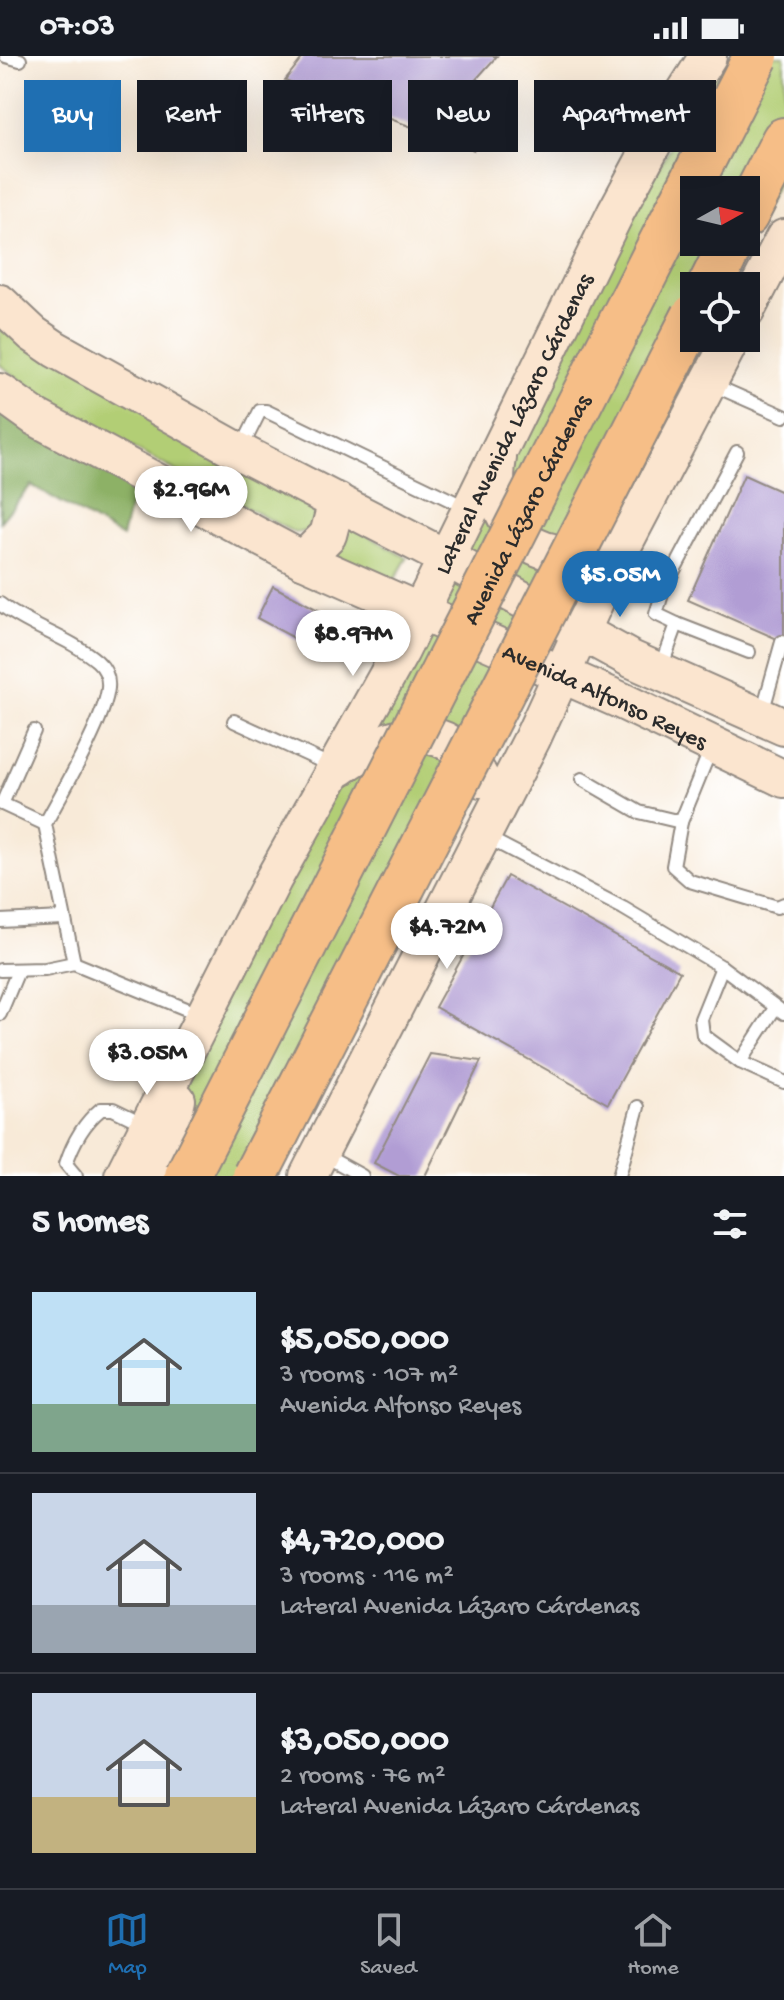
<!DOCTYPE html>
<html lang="en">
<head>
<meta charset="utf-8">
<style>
  body { margin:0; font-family:"Gochi Hand",sans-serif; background:#20242c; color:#f1f3f6; height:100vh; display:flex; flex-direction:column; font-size:30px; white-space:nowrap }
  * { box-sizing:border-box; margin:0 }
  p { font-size:26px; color:#9ea1a6 }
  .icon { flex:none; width:44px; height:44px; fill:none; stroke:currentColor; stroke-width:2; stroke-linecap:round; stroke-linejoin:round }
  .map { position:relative; height:1120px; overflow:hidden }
  .panel { display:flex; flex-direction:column; background:#171b24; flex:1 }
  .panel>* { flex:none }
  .top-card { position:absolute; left:24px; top:24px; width:736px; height:72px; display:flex; gap:16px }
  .needle { width:52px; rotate:82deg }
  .buttons { position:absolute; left:680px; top:120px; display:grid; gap:16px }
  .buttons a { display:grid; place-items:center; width:80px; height:80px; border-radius:0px; background:#171b24; box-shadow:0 8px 32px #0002; font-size:40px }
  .price { position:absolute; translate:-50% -68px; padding:0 18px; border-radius:28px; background:#fff; color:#222; font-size:26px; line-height:52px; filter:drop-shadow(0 2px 4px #0008) }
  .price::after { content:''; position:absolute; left:50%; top:48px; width:24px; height:18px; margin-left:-12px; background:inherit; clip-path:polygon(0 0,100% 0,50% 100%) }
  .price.on { background:#1f6fb2; color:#fff }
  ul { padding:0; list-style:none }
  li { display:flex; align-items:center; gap:24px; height:200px; padding:0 32px }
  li+li { border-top:2px solid #363941 }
  li span { display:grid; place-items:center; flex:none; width:224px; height:160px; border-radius:0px; color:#555 }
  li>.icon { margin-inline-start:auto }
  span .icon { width:96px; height:96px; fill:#fffc; stroke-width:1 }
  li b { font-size:34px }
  h2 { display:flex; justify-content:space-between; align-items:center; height:96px; padding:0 32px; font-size:34px }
  .tag { padding:0 28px; border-radius:0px; background:#171b24; box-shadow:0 8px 32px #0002; font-size:28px; line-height:72px }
  .tag.on { background:#1f6fb2; color:#fff }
  .status { display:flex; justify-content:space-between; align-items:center; height:56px; padding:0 40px; background:#171b24; direction:ltr }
  .status svg { height:22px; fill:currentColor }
  .menu { display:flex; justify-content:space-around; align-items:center; height:112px; border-top:2px solid #363941; background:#171b24; font-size:22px; color:#9ea1a6 }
  .menu a { display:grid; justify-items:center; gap:4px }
  .menu .on { color:#1f6fb2 }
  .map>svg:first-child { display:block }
  .green { fill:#b2ce74; stroke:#6e7c50; stroke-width:2; fill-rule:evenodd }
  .forest { fill:#8db166; stroke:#5c6e48; stroke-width:2 }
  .building { fill:#b19dd4 }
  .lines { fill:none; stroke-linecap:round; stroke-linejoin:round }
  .lane-casing { stroke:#928a82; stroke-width:16 }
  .secondary-casing { stroke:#928a82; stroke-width:40 }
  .highway-casing { stroke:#928a82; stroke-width:48 }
  .lane { stroke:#fff; stroke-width:12 }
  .secondary { stroke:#fbe5cf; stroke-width:36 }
  .highway { stroke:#f6be87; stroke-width:44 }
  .highway-bridge-casing { stroke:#928a82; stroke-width:48; stroke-linecap:butt }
  .highway-bridge { stroke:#f6be87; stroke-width:44 }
  .labels { text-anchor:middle; stroke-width:6; stroke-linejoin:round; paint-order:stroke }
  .street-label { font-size:24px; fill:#2b2b2b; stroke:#fff }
</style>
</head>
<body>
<div class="status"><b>07:03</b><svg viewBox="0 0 49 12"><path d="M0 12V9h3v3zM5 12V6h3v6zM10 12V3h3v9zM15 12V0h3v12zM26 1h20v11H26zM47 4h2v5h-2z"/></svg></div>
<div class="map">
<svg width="784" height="1120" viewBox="0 0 784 1120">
  <rect width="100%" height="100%" fill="#fff"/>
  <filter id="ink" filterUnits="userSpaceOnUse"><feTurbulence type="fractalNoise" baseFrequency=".0125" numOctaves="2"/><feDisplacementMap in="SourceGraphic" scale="16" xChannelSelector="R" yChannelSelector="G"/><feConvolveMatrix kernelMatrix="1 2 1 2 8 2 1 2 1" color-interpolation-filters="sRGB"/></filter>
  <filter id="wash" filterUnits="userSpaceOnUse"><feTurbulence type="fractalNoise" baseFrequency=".006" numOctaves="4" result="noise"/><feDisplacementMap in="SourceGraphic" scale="32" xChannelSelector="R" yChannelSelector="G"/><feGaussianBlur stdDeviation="1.8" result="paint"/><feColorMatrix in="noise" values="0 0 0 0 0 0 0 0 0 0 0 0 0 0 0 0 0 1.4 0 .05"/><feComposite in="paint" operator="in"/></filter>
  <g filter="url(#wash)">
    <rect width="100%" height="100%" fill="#f8ead8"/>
    <g class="green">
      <path d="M723,0h61v116l-90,166 -428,838h-139l453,-873zM694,134h52v52h-52z"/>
      <path d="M0,267l309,181 6,12 -1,9 -7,6 -12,2 -227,-119 -68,-49z"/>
      <path d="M339,463l68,39 -16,28 -66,-35z"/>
    </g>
    <path class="forest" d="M0,356l134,77 -12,48 -91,-52 -31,37z"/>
    <g id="blocks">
      <g class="building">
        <path d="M304,0h193l-26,29 31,19 -28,46 -189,-70z"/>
        <path d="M744,419l40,18v149l-96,-42z"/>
        <path d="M273,530l75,40 -17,32 -74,-40z"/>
        <path d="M507,820l173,96 -72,132 -173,-97z"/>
        <path d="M430,998l51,7 -56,115h-26l-25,-13z"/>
      </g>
    </g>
  </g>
  <g filter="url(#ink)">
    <use href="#blocks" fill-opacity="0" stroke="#928a82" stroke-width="2"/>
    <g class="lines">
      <g class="lane-casing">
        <g id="lane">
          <path d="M6,0l14,4"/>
          <path d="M711,328l73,32"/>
          <path d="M240,395l20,-40h6l201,97"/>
          <path d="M0,548c29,23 69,33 97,57 8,7 12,17 11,27 -3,32 -47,106 -63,136l29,139"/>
          <path d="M677,568l72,28"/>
          <path d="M661,612l16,-44 -21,-10 7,-23 74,-139"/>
          <path d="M762,657l20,-71"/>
          <path d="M234,665l98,45"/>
          <path d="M582,723l57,33 42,10 31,-76"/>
          <path d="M0,747l45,21"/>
          <path d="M2,748l32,-73"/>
          <path d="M681,766l-8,44 17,15 87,26 7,-3"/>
          <path d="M486,781l137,71 99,59 62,46"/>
          <path d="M0,865l63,-3"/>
          <path d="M74,907l127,52"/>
          <path d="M722,911l-21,52 2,16 37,27 44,20"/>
          <path d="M0,914l45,-1 29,-6"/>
          <path d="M0,958l18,-43"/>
          <path d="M740,1006l35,-54"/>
          <path d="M322,1098l40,22"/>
          <path d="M76,1120l-10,-12c7,-22 18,-41 35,-55h12l31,15"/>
          <path d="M619,1120l19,-69"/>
        </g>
      </g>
      <g class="secondary-casing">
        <g id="secondary">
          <path d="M0,247l33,31 22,15 185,103 206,106 185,101 153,68"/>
          <path d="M746,255l38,-73"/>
          <path id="s1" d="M0,336l35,25 268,143 319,141 162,78"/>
          <path d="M498,402c-12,63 36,113 99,89"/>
          <path d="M303,504l25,-25 9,-34"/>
          <path d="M340,712c49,-37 107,-55 141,11"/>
          <path id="s2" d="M123,1120l150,-296 128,-229 215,-439 41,-76 51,-80"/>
          <path d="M158,1120l19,-76"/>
          <path d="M308,1120l224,-437 72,-157 128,-244"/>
        </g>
      </g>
      <g class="highway-casing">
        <g id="highway">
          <path d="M746,159l38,-75"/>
          <path d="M710,230l22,-44"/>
        </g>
      </g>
      <use href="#lane" class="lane"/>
      <use href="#secondary" class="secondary"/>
      <use href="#highway" class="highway"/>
      <g class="highway-bridge-casing">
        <g id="highway-bridge">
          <path id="s3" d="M187,1120l569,-1120"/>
          <path d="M255,1120l439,-860"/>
        </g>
      </g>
      <use href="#highway-bridge" class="highway-bridge"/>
    </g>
  </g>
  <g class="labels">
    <g class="street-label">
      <text dy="8" stroke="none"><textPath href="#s2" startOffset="848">Lateral Avenida Lázaro Cárdenas</textPath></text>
      <text dy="8" stroke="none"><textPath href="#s3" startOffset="748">Avenida Lázaro Cárdenas</textPath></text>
      <text dy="8" stroke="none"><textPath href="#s1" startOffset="678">Avenida Alfonso Reyes</textPath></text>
    </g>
  </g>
</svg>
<div class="buttons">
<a><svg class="needle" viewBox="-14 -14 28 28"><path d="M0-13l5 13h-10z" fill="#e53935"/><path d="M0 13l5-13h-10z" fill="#9ea1a6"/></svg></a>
<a><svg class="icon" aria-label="locate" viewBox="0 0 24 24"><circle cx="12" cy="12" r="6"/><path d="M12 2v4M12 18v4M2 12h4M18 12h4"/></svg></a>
</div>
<b class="price" style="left:191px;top:478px">$2.96M</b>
<b class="price on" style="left:620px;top:563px">$5.05M</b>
<b class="price" style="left:353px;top:622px">$8.97M</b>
<b class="price" style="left:447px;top:915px">$4.72M</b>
<b class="price" style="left:147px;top:1041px">$3.05M</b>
<div class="top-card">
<a class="tag on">Buy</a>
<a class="tag">Rent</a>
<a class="tag">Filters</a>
<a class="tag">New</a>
<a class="tag">Apartment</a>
</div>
</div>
<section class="panel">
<h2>5 homes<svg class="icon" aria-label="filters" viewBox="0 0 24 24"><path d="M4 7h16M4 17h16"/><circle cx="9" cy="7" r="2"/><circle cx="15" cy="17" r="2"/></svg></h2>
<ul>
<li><span style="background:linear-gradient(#bfe0f5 70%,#7fa58c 0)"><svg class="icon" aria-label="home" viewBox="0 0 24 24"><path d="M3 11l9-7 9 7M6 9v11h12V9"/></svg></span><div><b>$5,050,000</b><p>3 rooms · 107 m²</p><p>Avenida Alfonso Reyes</p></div></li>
<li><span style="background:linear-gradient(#c9d6e8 70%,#9aa5b1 0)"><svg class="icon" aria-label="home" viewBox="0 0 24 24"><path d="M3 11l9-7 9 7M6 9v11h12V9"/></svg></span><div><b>$4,720,000</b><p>3 rooms · 116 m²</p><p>Lateral Avenida Lázaro Cárdenas</p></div></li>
<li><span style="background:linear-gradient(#c9d6e8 65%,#c2b280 0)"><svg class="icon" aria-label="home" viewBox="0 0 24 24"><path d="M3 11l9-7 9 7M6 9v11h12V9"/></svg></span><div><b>$3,050,000</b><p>2 rooms · 76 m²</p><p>Lateral Avenida Lázaro Cárdenas</p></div></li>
</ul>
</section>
<nav class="menu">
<a class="on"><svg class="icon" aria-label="map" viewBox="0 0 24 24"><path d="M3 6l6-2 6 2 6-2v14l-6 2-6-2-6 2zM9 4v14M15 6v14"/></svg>Map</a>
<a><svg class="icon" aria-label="saved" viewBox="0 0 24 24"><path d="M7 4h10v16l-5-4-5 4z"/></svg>Saved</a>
<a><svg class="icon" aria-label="home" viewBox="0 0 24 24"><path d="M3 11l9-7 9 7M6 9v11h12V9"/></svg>Home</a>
</nav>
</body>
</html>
